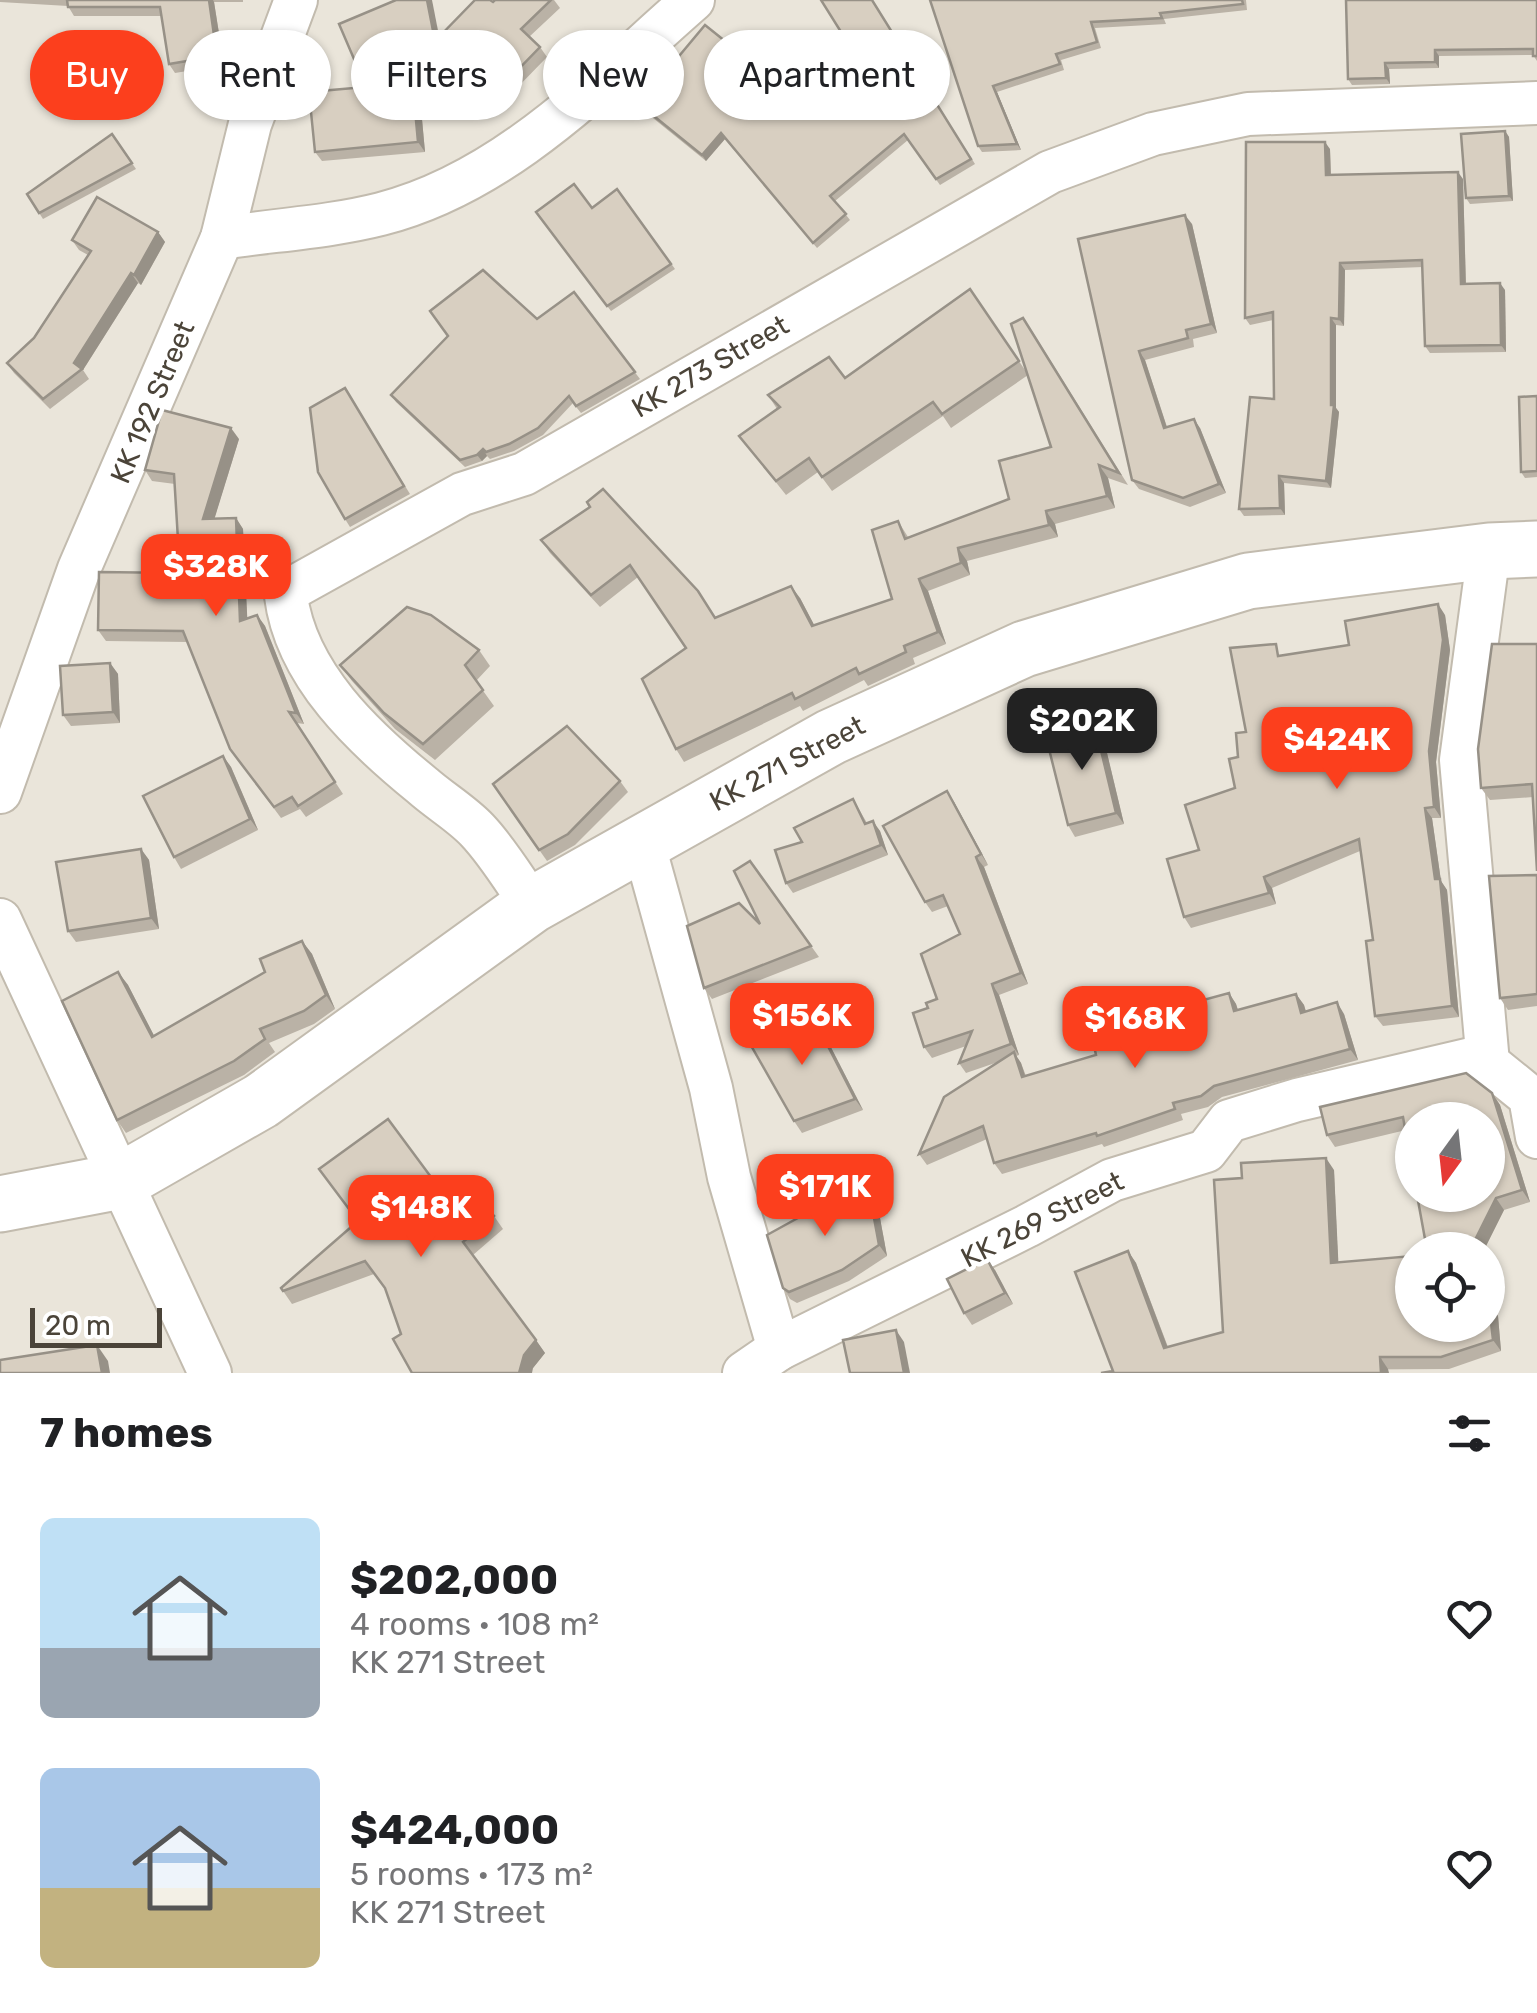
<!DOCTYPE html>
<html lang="en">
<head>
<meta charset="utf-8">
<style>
  body { margin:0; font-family:Rubik,sans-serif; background:#f6f6f6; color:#202124; height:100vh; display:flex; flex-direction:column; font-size:38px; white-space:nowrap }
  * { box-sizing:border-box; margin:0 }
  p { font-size:32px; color:#757577 }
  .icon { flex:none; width:55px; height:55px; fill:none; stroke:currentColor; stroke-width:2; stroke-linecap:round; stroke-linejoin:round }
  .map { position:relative; height:1373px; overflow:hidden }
  .side { display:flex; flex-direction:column; background:#fff; flex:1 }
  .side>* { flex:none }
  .banner { position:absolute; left:30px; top:30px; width:1000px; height:90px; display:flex; gap:20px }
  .needle { width:65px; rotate:195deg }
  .controls { position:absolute; left:1395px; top:1102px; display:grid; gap:20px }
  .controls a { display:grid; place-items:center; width:110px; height:110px; border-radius:50%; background:#fff; box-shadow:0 2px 8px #0004; font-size:50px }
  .scale { position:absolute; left:30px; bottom:25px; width:132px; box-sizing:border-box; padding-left:10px; border:5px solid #4b4439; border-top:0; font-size:28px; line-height:35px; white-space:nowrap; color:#4b4439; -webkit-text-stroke:8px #fff; paint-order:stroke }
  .price { position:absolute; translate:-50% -85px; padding:0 22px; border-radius:20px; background:#fc3f1d; color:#fff; font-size:32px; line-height:65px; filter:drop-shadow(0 2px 5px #0008) }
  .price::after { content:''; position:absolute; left:50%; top:60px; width:30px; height:22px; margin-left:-15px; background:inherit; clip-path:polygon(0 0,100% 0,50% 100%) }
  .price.on { background:#222; color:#fff }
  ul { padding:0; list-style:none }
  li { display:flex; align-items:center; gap:30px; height:250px; padding:0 40px }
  li span { display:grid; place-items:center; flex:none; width:280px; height:200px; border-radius:15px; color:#555 }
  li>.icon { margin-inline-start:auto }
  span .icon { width:120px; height:120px; fill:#fffc; stroke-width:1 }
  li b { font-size:42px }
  h2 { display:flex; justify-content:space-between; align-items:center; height:120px; padding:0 40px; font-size:42px }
  .tag { padding:0 35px; border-radius:45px; background:#fff; box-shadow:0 2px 8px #0004; font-size:35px; line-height:90px }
  .tag.on { background:#fc3f1d; color:#fff }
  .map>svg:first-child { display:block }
  .residential { fill:#eae5da; fill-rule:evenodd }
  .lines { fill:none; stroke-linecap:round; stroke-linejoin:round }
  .minor-casing { stroke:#c2bbae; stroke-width:46 }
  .tertiary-casing { stroke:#c2bbae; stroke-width:59 }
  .minor { stroke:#fff; stroke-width:42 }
  .tertiary { stroke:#fff; stroke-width:55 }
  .wall { fill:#bab2a6 }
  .shaded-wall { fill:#979187 }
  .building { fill:#d8cfc1; stroke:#979187; stroke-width:2.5 }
  .labels { text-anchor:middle; stroke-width:9; stroke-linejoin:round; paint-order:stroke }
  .street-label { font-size:28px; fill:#4b4439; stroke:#fff }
</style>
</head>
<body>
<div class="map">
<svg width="1537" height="1373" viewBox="0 0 1537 1373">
  <rect width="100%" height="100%" fill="#f6f3ec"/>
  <path class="residential" d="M0,0h1537v1373h-1537zM1412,1120h76v75h-76zM1412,1250h76v75h-76z"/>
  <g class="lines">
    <g class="minor-casing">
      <g id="minor">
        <path d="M222,238c52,-8 108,-11 159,-24 125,-32 218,-132 312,-214"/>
        <path d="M0,792l79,-223 143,-331 28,-114 46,-124"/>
        <path d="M643,842l68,246 18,89 50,172"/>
        <path d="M532,905c-17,-24 -34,-53 -55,-75 -15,-16 -37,-29 -54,-44 -59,-48 -127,-111 -137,-190l5,-7 171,-95 62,-20 526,-302 103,-38 95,-20 289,-11"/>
        <path d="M0,920l210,453"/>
        <path d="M1488,1063l-27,-303 28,-209"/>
        <path d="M744,1373l35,-24 248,-123 85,-46 94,-29 23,-30 68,-21 179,-42 12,5 42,34 7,40"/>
      </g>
    </g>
    <g class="tertiary-casing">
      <path id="tertiary" d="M0,1204l121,-23 140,-80 271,-196 299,-168 193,-88 224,-68 241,-30 48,-2"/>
    </g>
    <use href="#minor" class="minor"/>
    <use href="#tertiary" class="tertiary"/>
  </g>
  <g class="wall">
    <path d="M0,0h243v2h-29l10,63 -49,8 -6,-9 -8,-48h-87l-6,-10 -68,-4z"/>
    <path d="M495,0h59l6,8 -31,29 11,10 7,10 -33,34 -39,-37 -58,11 8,87 -103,9 -7,-9 51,-65 -27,-63 100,13z"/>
    <path d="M872,0l103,164 -35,21 -32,-45 -73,61 15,19 -33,28 -92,-109 -19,22 -63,-51 -4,-6 157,-6 57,-47z"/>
    <path d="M930,0h316l1,10 -83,9 2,5 -71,4 6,20 -40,12 3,10 -67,22 24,58 -39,2 -4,-6z"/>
    <path d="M1537,0v61l-4,-6 -94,1v12l-50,1 1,15 -38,1 -4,-6z"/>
    <path d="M1505,131l4,6 4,64 -43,3 -4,-6z"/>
    <path d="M112,134l24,35 -93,50 -16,-25z"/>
    <path d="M1330,149l1,26 132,4 3,105 39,6 1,62 -76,1 -5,-7 -2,-79 -78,3 -1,56 -8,-1v83l3,4 -8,76 -47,-5 1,32 -41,1 -5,-7 35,-110 -1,-79 -23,5 -5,-7z"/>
    <path d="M617,189l58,80 -64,42 -75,-99 56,-4z"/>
    <path d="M1192,224l25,109 -24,6 1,8 -49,13 22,67 33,1 26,65 -36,14 -51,-18 -7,-9 -54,-241z"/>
    <path d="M158,232l7,10 -24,43 -3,-2 -55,87 6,9 -39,30 -36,-36 -7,-10 27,-25 54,-83 -9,-5 -7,-10z"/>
    <path d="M970,289l57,84 5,-42 96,154 -20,-7 7,30 -60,16 3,13 -91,24 3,14 -42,16 18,53 -33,14 2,6 -47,22 -4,-6 -61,31 -3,-5 -116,56 -8,-13 10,-101 -48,-71 -38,30 -50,-54 -9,-13 49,-33 126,111 84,-20 14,27 78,-26 6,-78 10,16 101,-38 42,-52 -23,-72 -77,53 -8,-12 -111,75 -14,-19 -32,23 -47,-59 38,-27 -9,-14 77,-17z"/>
    <path d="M574,292l66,87 -59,34 -8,-10 -30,32 -29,16 -24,8 -3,-3 -5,5 -17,6 -69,-65 -5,-7 146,-76z"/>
    <path d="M1537,396v81l-12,1 -4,-6z"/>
    <path d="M350,397l60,97 -60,33 -5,-8z"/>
    <path d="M239,439l-25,80 22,-1 7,11 4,89 10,-3 8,11 39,98 -7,-1 46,71 -37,23 -6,-8 -19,9 -51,-69 -42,-107 -82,-1 -8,-11 82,-57 -5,-89 -23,-3 -7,-11z"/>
    <path d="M1445,615l5,35 -14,112 5,56h-9l9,63 6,9 12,127 -76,9 -8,-10 -2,-76 -13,-89 -88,37 4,16 -85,24 -7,-11 15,-67 36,-62 3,-31 8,-25 38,-77 65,-10z"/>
    <path d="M1537,644l-4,153 -43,3 -9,-12z"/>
    <path d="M479,650l11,16 -14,15 18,25 -59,54 -40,-31 -43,-48 -12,-16z"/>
    <path d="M110,663l8,11 2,49 -49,3 -8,-11z"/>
    <path d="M1093,717l8,11 23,96 -49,13 -7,-12 -6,-83z"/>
    <path d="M223,756l8,11 27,63 -77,39 -7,-12z"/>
    <path d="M620,781l8,11 -53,53 -28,16 -54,-77z"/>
    <path d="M853,799l14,24 13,8 8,24 -95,38 -7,-10 16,-41z"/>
    <path d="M954,802l34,63 -4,2 44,117 -29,11 20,60 -3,1 5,7 5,13 70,-21 62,-42 71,-20 7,11 2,6 58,-16 8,11 2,6 38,3 14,46 -136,37 -14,10 -27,7 2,6 -79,27 -2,-3 -100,30 -8,-11 -7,-24 -60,26 -8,-11 79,-92 -32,11 -7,-10 7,-17 -34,12 -8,-11 4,-39 9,-9 23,-65 -12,-28 -16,6 -7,-10z"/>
    <path d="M141,849l8,11 10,69 -83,13 -8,-11z"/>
    <path d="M750,861l69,96 -107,42 -8,-11 56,-64z"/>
    <path d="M1537,875v131l-29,4 -8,-12z"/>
    <path d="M302,941l10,13 23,55 -21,15 -45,19 6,9 -31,23 -118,58 -9,-13 1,-148 10,13 26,51 111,-64z"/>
    <path d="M810,1011l8,11 45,88 -61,23 -8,-12z"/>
    <path d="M1492,1093l8,12 30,97 -26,8 -20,40h-57l-21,-120 -71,17 -8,-12z"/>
    <path d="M1334,1170l4,92 151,42 9,12 3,35 -52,18 -336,2 15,-120 8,12 32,84 55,-15z"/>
    <path d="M867,1180l8,11 12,65 -38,25 -52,22 -7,-4 -7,-11z"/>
    <path d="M448,1200l46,16 9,13 -30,26 72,98 -12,15 -132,-34 -16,-45 -11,-15 -82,30 -11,-16z"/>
    <path d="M995,1270l18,34 -41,21 -8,-12z"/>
  </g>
  <g class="shaded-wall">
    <path d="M209,0h4l1,2 10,63 -7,-9z"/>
    <path d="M427,0h5l10,51 -7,-10z"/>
    <path d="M1435,50l4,6v12l-4,-6z"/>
    <path d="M410,55l7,10 8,87 -7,-10z"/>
    <path d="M1385,63l4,6 1,15 -4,-6z"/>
    <path d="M993,86l4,6 24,58 -4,-6z"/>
    <path d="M1505,131l4,6 4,64 -4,-5z"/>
    <path d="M721,133l4,6 -19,22 -4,-6z"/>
    <path d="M1325,142l5,7 1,33 -5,-7z"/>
    <path d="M1458,172l5,7 3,112 -5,-7z"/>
    <path d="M1185,215l7,9 25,109 -6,-9z"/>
    <path d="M158,232l7,10 -24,43 -7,-10z"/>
    <path d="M1340,263l5,7 -1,56 -5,-7z"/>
    <path d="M131,273l7,10 -55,87 -9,-7z"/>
    <path d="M1500,283l5,7 1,62 -5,-7z"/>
    <path d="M1331,318l5,7v83l3,4 -8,76 -5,-7 5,-76z"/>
    <path d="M1139,351l6,9 25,77 -6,-9z"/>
    <path d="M1194,419l6,9 26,65 -7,-9z"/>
    <path d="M231,428l8,11 -28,91 -8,-11z"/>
    <path d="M483,449l4,7 -5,5 -5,-6z"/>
    <path d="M1099,465l9,13 7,30 -8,-12z"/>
    <path d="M1279,476l5,7 1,32 -5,-7z"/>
    <path d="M1046,511l9,13 3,13 -9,-12z"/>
    <path d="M236,518l7,11 5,104 -8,-12z"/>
    <path d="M958,548l9,13 3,14 -9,-12z"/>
    <path d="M919,579l9,12 18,53 -8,-12z"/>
    <path d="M791,586l9,12 21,40 -9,-12z"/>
    <path d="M1438,604l7,11 5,35 -14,112 5,56 -7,-11 -5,-56z"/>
    <path d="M257,615l8,11 39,98 -8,-11z"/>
    <path d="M110,663l8,11 2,49 -7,-11z"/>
    <path d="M1093,717l8,11 23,96 -8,-11z"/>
    <path d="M223,756l8,11 27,63 -8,-11z"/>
    <path d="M947,791l7,11 34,63 -7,-11z"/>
    <path d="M1425,808l7,10 9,63 6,9 12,127 -7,-11z"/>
    <path d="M873,821l7,10 8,24 -7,-10z"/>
    <path d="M141,849l8,11 10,69 -8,-11z"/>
    <path d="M976,857l8,10 44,117 -7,-11z"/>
    <path d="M1264,877l8,11 4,16 -7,-11z"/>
    <path d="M302,941l10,13 23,55 -9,-14z"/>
    <path d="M118,972l10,13 34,66 -10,-14z"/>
    <path d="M992,984l7,11 20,60 -8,-11z"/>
    <path d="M1229,993l7,11 6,19 -8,-12z"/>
    <path d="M1296,994l8,11 5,19 -8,-11z"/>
    <path d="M1337,1002l7,12 14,46 -8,-11z"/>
    <path d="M810,1011l8,11 45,88 -8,-11z"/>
    <path d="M1014,1052l7,11 8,25 -7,-11z"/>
    <path d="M1492,1093l8,12 30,97 -8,-12z"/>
    <path d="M1326,1158l8,12 5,105 -8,-12z"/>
    <path d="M867,1180l8,11 12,65 -8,-11z"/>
    <path d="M1496,1198l8,12 -20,40h-14z"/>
    <path d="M1128,1251l8,12 36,96 -8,-11z"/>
    <path d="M987,1259l8,11 18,34 -8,-11z"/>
    <path d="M1489,1304l9,12 3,35 -8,-11z"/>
    <path d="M896,1330l8,12 6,31h-6z"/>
    <path d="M536,1340l9,13 -12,15 -1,5h-13l5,-18z"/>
    <path d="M97,1345l11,16 2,12h-8z"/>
    <path d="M1380,1357l8,12 1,4h-8z"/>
  </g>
  <g class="building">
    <path d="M67,0h142l8,56 -48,8 -9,-57h-92z"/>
    <path d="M396,0h31l8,41 40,-41h15l3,2 2,-2h56l-30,29 19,18 -33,34 -39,-37 -58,11 8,87 -103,10 -6,-60 57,-5 -27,-63z"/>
    <path d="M821,0h51l99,159 -35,20 -32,-45 -74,62 16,18 -33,29 -92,-110 -19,22 -63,-51 66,-79 91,73 57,-47z"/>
    <path d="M930,0h312l1,4 -83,9 2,5 -71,4 6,20 -41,12 4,10 -67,22 24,58 -39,2z"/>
    <path d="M1346,0h191v56h-4v-7l-98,1v12l-50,1 1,15 -38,1z"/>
    <path d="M1505,131l4,65 -43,2 -5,-64z"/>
    <path d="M112,134l20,29 -93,50 -12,-19z"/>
    <path d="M1246,142h79l1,33 132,-3 3,112 39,-1 1,62 -76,1 -3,-86 -82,3 -1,56 -8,-1v87h3l-8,76 -47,-5 1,32 -41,1 11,-112 24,2 -1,-87 -28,6z"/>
    <path d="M574,184l18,24 25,-19 54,75 -64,42 -71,-94z"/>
    <path d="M97,197l61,35 -24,43 -3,-2 -57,90 8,6 -39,30 -36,-36 27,-25 57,-87 -19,-11z"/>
    <path d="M1185,215l26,109 -25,6 2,8 -49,13 25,77 30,-9 25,65 -36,14 -51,-18 -54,-241z"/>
    <path d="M483,270l54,49 37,-27 61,80 -59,34 -7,-10 -31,32 -29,16 -23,8 -3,-3 -6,6 -17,5 -69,-65 57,-59 -18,-25z"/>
    <path d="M970,289l49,72 -77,53 -9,-12 -111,75 -13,-19 -33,23 -37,-45 41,-29 -12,-12 61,-38 16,21z"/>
    <path d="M1023,318l96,155 -20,-8 8,31 -61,15 3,14 -91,23 3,15 -42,16 19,53 -34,14 2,6 -47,22 -3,-6 -61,31 -3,-6 -116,56 -34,-70 44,-31 -56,-83 -39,30 -50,-55 49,-33 -3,-5 16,-13 95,102 17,27 76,-32 21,40 80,-27 -20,-69 26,-9 7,18 104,-40 -10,-38 52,-14 -40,-123z"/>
    <path d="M345,388l59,98 -59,33 -27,-47 -8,-64z"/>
    <path d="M1537,396v75l-16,1 -2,-75z"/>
    <path d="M162,410l69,18 -28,91 33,-1 4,103 17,-6 39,98 -7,-1 46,70 -37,24 -6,-9 -18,10 -44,-58 -47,-118 -85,-1 1,-58 81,1 -6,-99 -29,-4z"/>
    <path d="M1438,604l5,36 -14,111 5,56 -9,1 10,71h5l12,127 -77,10 -9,-75 7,-1 -14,-101 -95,38 5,16 -85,24 -17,-58 32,-9 -14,-45 50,-17 -6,-29 9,-2 -2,-24 10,-1 -16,-84 46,-4 2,12 71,-11 -4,-24z"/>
    <path d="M407,607l24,8 48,35 -14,15 18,25 -60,54 -39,-31 -44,-48z"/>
    <path d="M1492,644h45v227l-5,-87 -51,4 -3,-39z"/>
    <path d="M110,663l3,49 -50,3 -3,-49z"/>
    <path d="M1093,717l23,96 -48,12 -20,-80 14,-3 -4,-16z"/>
    <path d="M567,726l53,55 -52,53 -29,16 -46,-66z"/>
    <path d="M223,756l27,63 -76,38 -31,-61z"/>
    <path d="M947,791l34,63 -5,3 45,116 -29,11 19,60 -52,19 13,-32 -48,16 -11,-34 15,-5 -2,-5 11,-4 -16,-45 39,-20 -17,-39 -18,7 -42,-76z"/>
    <path d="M853,799l12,25 8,-3 8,24 -95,38 -11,-33 27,-8 -8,-14z"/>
    <path d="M141,849l10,69 -83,13 -12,-69z"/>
    <path d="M750,861l61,85 -107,42 -17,-62 52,-23 21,21 -26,-53z"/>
    <path d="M1537,875v119l-37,4 -11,-122z"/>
    <path d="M302,941l24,54 -22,16 -44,18 5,10 -31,22 -117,59 -55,-119 56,-29 34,65 113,-65 -5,-13z"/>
    <path d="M1229,993l5,18 62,-17 5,19 36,-11 13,47 -136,37 -13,10 -28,7 2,6 -78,27 -1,-3 -102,30 -11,-37 -64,28 25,-57 70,-45 8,25 74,-22 -9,-41 63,-13 2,13z"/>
    <path d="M810,1011l45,88 -61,22 -45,-79z"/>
    <path d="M1466,1073l26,20 30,97 -26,8 -26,52h-43l-10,-55h71v-75h-76v48l-9,-51 -76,18 -7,-28z"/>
    <path d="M388,1119l60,81 18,-15 28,31 -31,26 73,98 -12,15 -5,18h-107l-19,-34 8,-5 -16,-46 -20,-27 -82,30 -2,-3 77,-67 -39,-52z"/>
    <path d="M1326,1158l5,105 81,-7v69h76v-22l1,1 4,36 -52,17h-61l1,16h-280l12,-2 -38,-99 53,-21 36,97 59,-16 -9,-152 28,-2 -1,-15z"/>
    <path d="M867,1180l12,65 -37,25 -53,22 -6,-4 -16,-53z"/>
    <path d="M987,1259l18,34 -41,20 -17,-34z"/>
    <path d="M896,1330l8,43h-54l-7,-33z"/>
    <path d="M97,1345l5,28h-102v-13z"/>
  </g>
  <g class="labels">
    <g class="street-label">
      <text transform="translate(710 366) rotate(-30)" y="10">KK 273 Street</text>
      <text transform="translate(152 402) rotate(-67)" y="10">KK 192 Street</text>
      <text transform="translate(787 763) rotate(-28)" y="10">KK 271 Street</text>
      <text transform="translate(1042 1219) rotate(-27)" y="10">KK 269 Street</text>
    </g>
  </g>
</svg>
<div class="controls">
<a><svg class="needle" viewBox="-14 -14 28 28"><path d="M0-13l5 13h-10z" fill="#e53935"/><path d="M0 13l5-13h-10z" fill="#757577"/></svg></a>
<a><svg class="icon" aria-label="locate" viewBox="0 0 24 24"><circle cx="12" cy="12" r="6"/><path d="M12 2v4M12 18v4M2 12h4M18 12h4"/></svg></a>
</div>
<div class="scale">20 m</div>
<b class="price" style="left:216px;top:619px">$328K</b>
<b class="price on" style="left:1082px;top:773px">$202K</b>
<b class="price" style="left:1337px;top:792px">$424K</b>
<b class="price" style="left:802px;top:1068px">$156K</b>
<b class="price" style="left:1135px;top:1071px">$168K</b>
<b class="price" style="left:825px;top:1239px">$171K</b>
<b class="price" style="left:421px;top:1260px">$148K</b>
<div class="banner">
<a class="tag on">Buy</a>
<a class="tag">Rent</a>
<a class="tag">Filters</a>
<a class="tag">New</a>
<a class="tag">Apartment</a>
</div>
</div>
<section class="side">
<h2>7 homes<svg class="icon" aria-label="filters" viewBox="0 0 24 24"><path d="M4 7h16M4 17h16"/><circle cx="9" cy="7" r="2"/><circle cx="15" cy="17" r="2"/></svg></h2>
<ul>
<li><span style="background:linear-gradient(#bfe0f5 65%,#9aa5b1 0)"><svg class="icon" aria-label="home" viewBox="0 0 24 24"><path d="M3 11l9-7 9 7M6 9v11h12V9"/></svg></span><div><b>$202,000</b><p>4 rooms · 108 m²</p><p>KK 271 Street</p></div><svg class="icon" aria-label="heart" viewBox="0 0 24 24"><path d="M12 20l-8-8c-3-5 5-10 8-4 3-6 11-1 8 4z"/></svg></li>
<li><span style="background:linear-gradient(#a9c7e8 60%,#c2b280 0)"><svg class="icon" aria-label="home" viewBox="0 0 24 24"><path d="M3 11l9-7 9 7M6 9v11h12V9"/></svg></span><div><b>$424,000</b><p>5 rooms · 173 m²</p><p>KK 271 Street</p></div><svg class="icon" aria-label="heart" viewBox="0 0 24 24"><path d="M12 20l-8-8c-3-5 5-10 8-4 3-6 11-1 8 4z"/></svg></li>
</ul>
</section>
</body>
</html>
